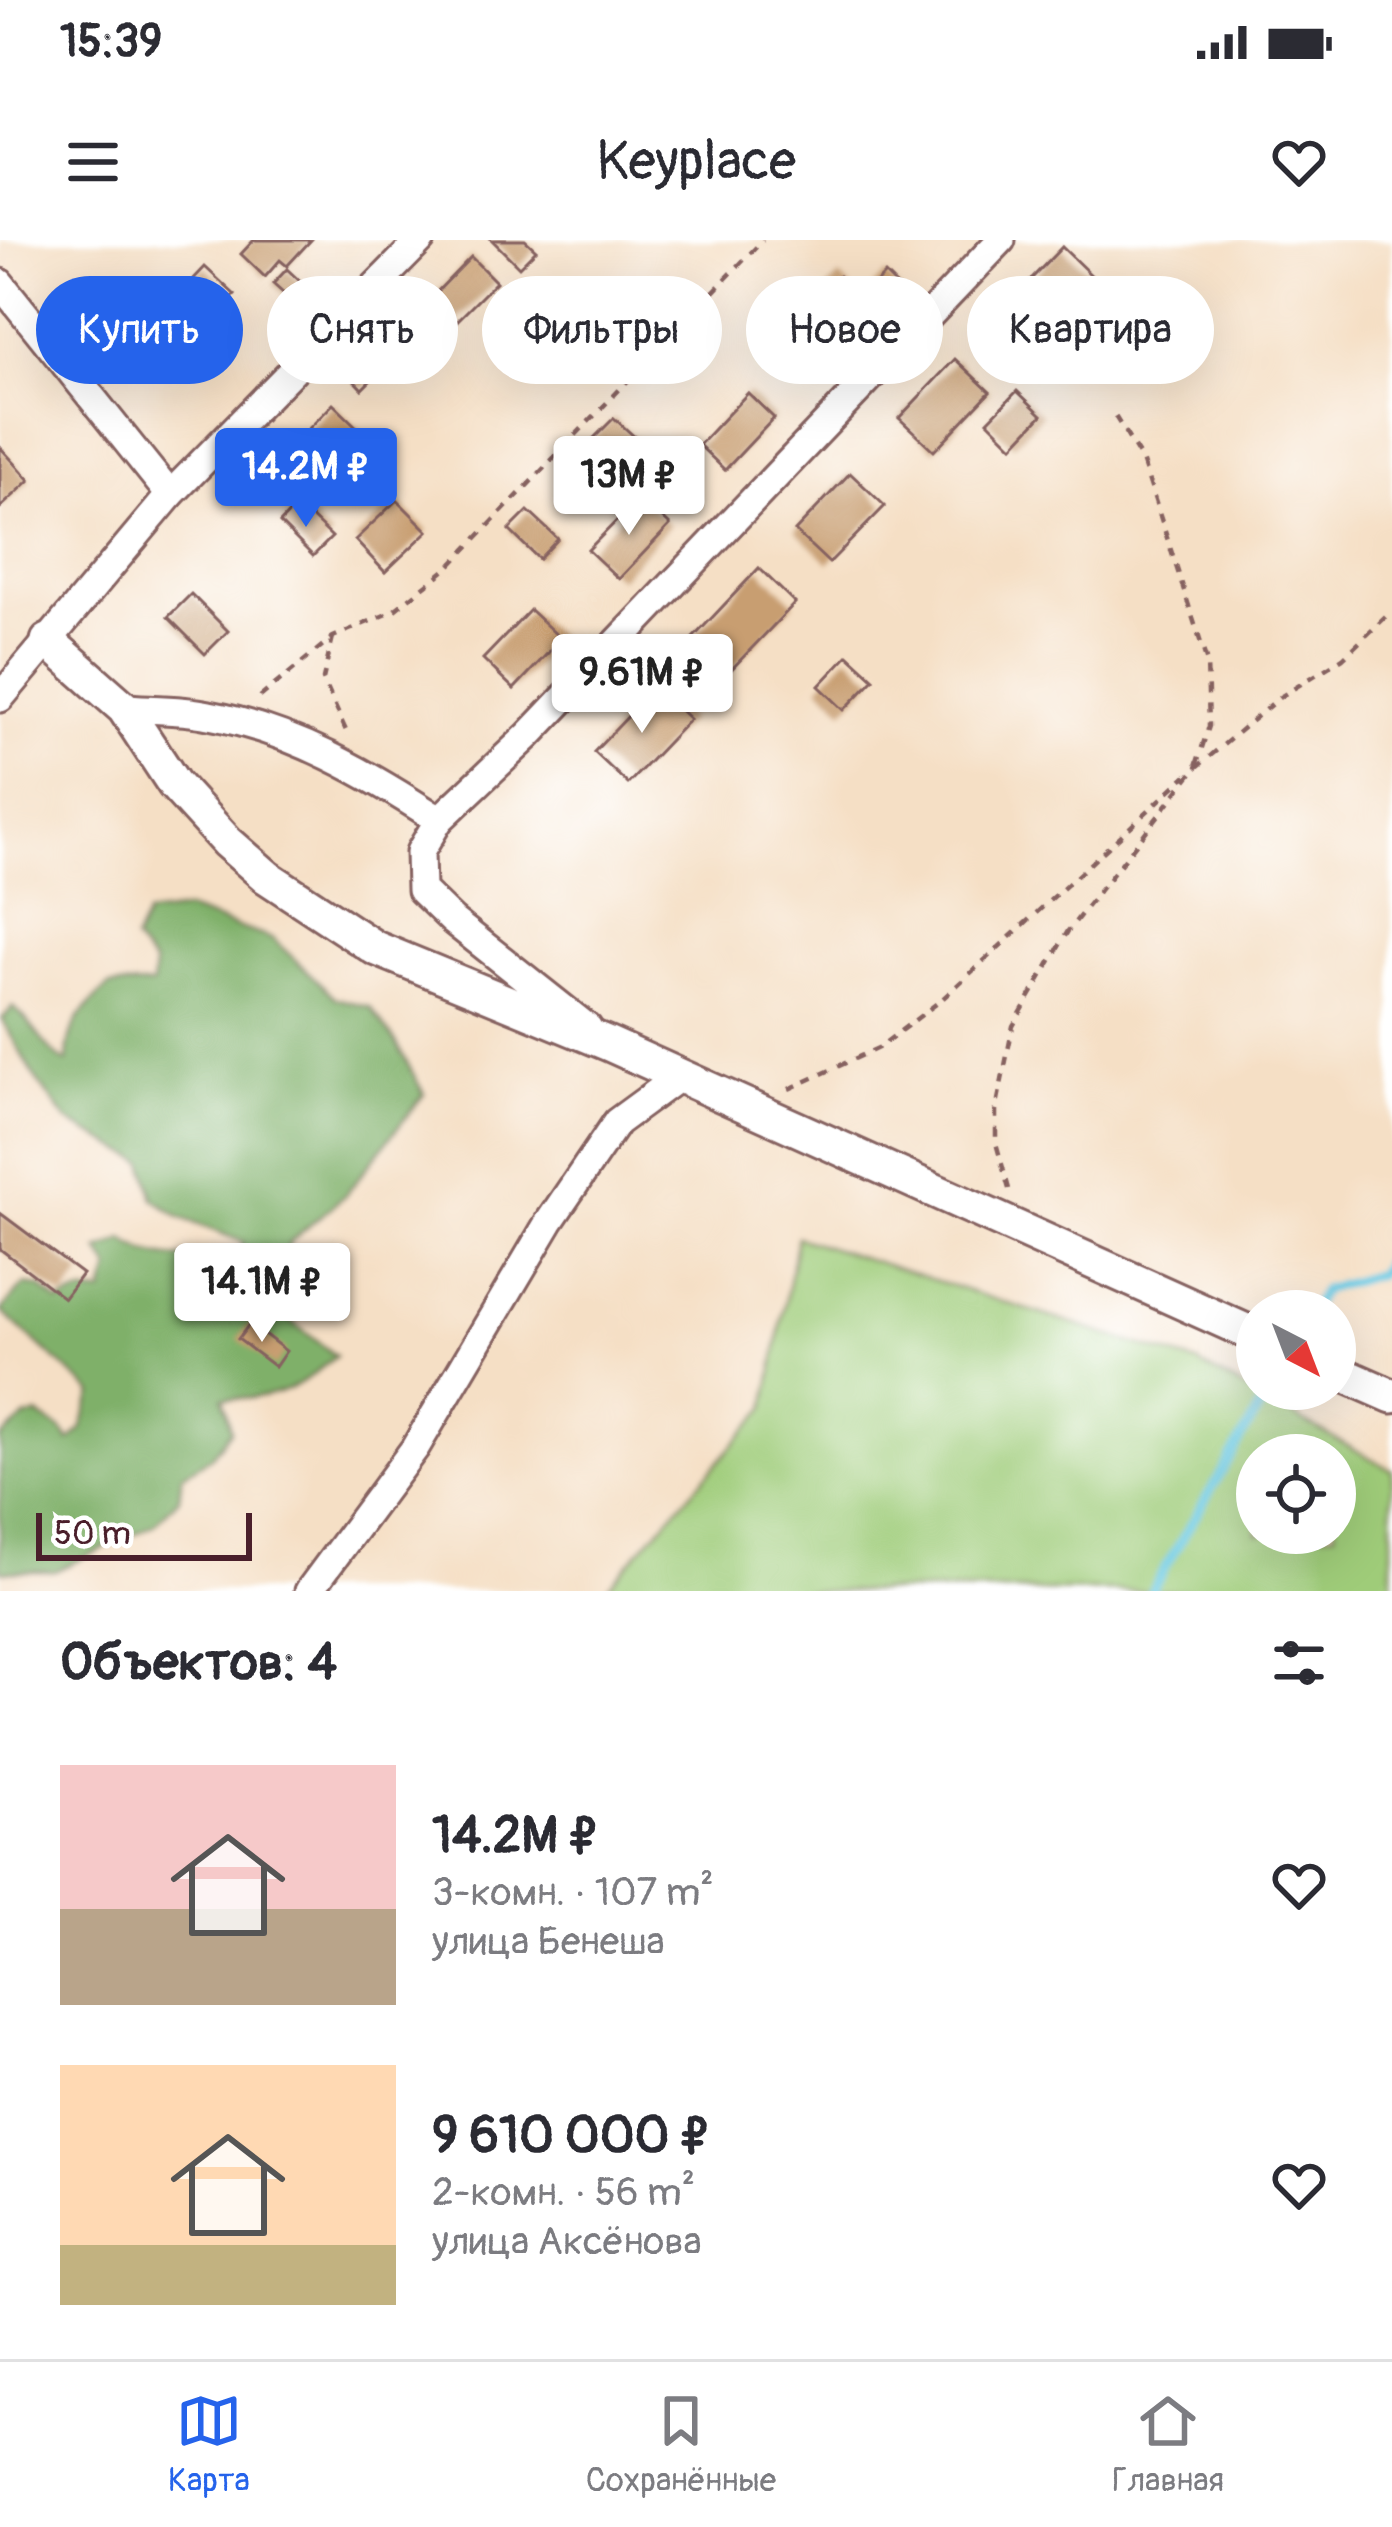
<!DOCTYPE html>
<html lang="ru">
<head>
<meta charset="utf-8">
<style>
  body { margin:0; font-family:Pangolin,sans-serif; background:#f2f2f3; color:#2b2b33; height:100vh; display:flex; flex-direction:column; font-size:45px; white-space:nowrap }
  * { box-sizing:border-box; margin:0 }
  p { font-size:39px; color:#7c7c81 }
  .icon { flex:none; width:66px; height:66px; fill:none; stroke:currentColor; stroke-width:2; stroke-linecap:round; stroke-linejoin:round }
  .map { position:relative; height:1351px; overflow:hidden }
  .side { display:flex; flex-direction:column; background:#fff; flex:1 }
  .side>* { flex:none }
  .banner { position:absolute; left:36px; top:36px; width:1320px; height:108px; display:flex; gap:24px }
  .needle { width:78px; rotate:138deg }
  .buttons { position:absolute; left:1236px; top:1050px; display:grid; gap:24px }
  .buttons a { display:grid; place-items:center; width:120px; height:120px; border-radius:50%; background:#fff; box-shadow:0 12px 48px #0002; font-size:60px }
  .scale { position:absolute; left:36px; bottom:30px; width:216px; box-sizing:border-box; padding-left:12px; border:6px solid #4a1f2b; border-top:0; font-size:33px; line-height:42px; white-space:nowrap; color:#4a1f2b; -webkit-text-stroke:9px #fff; paint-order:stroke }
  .price { position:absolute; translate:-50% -102px; padding:0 27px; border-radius:12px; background:#fff; color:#222; font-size:39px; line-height:78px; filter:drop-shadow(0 3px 6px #0008) }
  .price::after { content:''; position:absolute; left:50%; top:72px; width:36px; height:27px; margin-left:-18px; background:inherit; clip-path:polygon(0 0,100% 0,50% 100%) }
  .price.selected { background:#2563eb; color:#fff }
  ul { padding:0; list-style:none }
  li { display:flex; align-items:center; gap:36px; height:300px; padding:0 60px }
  li span { display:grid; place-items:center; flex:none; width:336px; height:240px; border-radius:0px; color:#555 }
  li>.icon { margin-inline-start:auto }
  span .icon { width:144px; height:144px; fill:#fffc; stroke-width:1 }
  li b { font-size:51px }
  h2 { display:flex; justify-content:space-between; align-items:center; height:144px; padding:0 60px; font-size:51px }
  .pill { padding:0 42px; border-radius:54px; background:#fff; box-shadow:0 12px 48px #0002; font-size:42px; line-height:108px }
  .pill.selected { background:#2563eb; color:#fff }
  .status { display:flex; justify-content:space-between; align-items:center; height:84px; padding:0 60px; background:#fff; direction:ltr }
  .status svg { height:33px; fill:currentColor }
  header { display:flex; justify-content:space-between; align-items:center; height:156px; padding:0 60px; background:#fff; font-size:54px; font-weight:600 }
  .menu { display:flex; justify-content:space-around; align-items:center; height:168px; border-top:3px solid #e1e1e2; background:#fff; font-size:33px; color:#7c7c81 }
  .menu a { display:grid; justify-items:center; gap:6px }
  .menu .selected { color:#2563eb }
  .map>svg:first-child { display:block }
  .green { fill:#9fcc79; stroke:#747652; stroke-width:3; fill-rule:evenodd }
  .forest { fill:#7fb069; stroke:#64684a; stroke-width:3 }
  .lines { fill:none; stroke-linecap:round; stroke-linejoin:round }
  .stream { stroke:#63c7e1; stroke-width:9 }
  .building { fill:#c89e71 }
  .minor-casing { stroke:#866261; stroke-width:33 }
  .tertiary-casing { stroke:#866261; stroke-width:39 }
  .path { stroke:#866261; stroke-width:4.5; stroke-dasharray:9 9; stroke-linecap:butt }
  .minor { stroke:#fff; stroke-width:27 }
  .tertiary { stroke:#fff; stroke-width:33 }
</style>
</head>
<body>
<div class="status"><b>15:39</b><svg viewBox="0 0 49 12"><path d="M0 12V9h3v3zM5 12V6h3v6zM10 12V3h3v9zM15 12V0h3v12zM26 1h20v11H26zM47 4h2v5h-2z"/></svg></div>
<header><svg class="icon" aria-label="menu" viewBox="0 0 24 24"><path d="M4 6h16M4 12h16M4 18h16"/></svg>Keyplace<svg class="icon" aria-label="heart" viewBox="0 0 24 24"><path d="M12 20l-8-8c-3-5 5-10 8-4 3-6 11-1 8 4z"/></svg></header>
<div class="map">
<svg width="1392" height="1351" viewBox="0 0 1392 1351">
  <rect width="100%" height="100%" fill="#fff"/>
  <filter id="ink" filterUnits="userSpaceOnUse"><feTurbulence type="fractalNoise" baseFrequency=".00833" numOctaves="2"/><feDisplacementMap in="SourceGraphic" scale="24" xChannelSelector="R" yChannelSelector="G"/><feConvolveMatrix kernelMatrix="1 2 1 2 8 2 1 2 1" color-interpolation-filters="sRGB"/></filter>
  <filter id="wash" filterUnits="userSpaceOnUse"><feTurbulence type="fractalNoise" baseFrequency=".004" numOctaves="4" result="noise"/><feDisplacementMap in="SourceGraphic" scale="48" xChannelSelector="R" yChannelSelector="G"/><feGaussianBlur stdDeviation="2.7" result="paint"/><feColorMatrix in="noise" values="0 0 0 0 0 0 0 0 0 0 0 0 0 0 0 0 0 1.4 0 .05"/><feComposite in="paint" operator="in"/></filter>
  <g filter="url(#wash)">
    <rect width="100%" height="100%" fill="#f5dfc5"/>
    <path class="green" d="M797,997l400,126 195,107v121h-788l162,-183zM1257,1215h78v78h-78z"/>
    <path class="forest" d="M186,670l87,29 63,59 34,9 26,35 28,52 -78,100 -56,48 -12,26 12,24 -8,22 54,42c-42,35 -58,44 -113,42l8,32 -20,27 -29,18 -3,23 -25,27 -99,46h-55v-132l25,-21 13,-3 24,15 8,11 11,-12 12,-36 -92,-82 23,-26 16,2 19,16 20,-9 24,-1 7,-24 -11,-19 25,-10c35,25 76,18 117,14l2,-12 -62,-24 -27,-19 -10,-37 -77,-41 -34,-46 -31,-56 11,-12c20,15 33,46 54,55 0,-38 16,-51 42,-76l43,-1 2,-20 -20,-24 13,-26z"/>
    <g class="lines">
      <g class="stream">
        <path d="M1310,1071l13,-21 56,-16 13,-25"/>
        <path d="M1151,1351l120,-202"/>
      </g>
    </g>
    <g id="blocks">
      <g class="building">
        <path d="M254,0h57l-24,26 -7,-6 -15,17 -24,-23z"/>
        <path d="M492,0h33l11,10 -17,17z"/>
        <path d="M1062,7l35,34 -52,55 -36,-34z"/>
        <path d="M471,17l25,25 -40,40 -25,-24z"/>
        <path d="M205,27l30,28 -53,55 -29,-28z"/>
        <path d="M287,29l20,19 -14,14 -20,-18z"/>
        <path d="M885,34l19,19 -12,13 -20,-19z"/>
        <path d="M839,36l37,36 -49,51 -29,-27 33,-35 -9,-8z"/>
        <path d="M104,57l15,14 -21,22 -14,-14z"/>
        <path d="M387,82l31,30 -16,16 -30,-30z"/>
        <path d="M358,118l18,17 -14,14 -17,-18z"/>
        <path d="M955,119l35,33 -56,59 -35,-33z"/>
        <path d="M1017,151l25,24 -29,31 -25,-25z"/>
        <path d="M748,153l26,25 -49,52 -26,-25z"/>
        <path d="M333,164l28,27 -51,51 -27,-27z"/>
        <path d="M614,178l24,22 -22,23 -24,-23z"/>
        <path d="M261,203l20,19 -25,24 -18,-18z"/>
        <path d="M0,207l30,33 -30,28z"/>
        <path d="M850,233l35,33 -56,57 -34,-32z"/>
        <path d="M640,257l30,28 -51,54 -31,-29z"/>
        <path d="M397,260l31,31 -43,41 -30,-32z"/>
        <path d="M298,264l34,33 -19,19 -33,-33z"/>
        <path d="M528,271l30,28 -19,20 -30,-29z"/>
        <path d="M759,328l36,35 -67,70 -36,-34z"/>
        <path d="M191,354l37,37 -23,23 -37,-37z"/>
        <path d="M530,370l31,29 -47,50 -31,-30z"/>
        <path d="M848,415l26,24 -30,31 -25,-24z"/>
        <path d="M656,447l34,32 -62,65 -34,-32z"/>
        <path d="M0,973l82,61 -18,24 -64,-49z"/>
        <path d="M250,1083l36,28 -11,16 -37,-28z"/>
      </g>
    </g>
  </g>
  <g filter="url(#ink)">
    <use href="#blocks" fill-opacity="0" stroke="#866261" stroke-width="3"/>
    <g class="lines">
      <g class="minor-casing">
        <g id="minor">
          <path d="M0,43l170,212"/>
          <path d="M0,458l170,-203 251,-255"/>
          <path d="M124,468c28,2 57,1 85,7 83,15 160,59 230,105"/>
          <path d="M588,788l-135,-107 -32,-31 -1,-38 19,-32 90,-85 472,-495"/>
          <path d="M309,1351l106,-143 134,-226 68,-100 60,-44"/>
        </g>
      </g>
      <g class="tertiary-casing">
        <g id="tertiary">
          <path d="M48,401l76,67 50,76 53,58 40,35 108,71 234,96 648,292"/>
          <path d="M1335,1131l57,25"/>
        </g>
      </g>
      <g class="path">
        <path d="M333,397l-10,42 24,54"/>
        <path d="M260,457l73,-60 59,-25 57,-45 314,-327"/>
        <path d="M1196,528l84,-71 63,-39 49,-47"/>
        <path d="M789,849l89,-41 62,-47 247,-226"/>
        <path d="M1009,949l-13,-46v-33l17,-84 55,-95 127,-162 14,-43 -2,-64 -65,-202 -29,-47"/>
      </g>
      <use href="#minor" class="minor"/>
      <use href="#tertiary" class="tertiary"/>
    </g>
  </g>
</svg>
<div class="buttons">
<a><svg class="needle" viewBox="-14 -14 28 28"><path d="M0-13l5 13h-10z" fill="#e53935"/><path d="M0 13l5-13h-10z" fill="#7c7c81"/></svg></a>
<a><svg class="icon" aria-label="locate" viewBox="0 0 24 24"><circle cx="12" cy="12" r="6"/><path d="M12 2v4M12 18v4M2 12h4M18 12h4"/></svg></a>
</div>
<div class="scale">50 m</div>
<b class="price selected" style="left:306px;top:290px">14.2M ₽</b>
<b class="price" style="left:629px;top:298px">13M ₽</b>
<b class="price" style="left:642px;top:496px">9.61M ₽</b>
<b class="price" style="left:262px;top:1105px">14.1M ₽</b>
<div class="banner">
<a class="pill selected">Купить</a>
<a class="pill">Снять</a>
<a class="pill">Фильтры</a>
<a class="pill">Новое</a>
<a class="pill">Квартира</a>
</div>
</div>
<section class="side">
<h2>Объектов: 4<svg class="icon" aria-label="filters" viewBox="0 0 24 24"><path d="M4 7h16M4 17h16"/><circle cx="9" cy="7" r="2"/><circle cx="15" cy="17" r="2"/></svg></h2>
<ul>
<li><span style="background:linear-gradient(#f6c9c9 60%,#b9a48a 0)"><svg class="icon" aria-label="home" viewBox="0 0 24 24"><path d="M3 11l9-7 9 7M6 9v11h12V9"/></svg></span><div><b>14.2M ₽</b><p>3-комн. · 107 m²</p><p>улица Бенеша</p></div><svg class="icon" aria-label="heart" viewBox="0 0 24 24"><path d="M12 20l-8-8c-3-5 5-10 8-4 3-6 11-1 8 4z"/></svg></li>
<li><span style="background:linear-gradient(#ffd9b3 75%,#c2b280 0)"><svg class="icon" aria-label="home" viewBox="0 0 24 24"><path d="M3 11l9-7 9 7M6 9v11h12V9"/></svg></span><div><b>9 610 000 ₽</b><p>2-комн. · 56 m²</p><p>улица Аксёнова</p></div><svg class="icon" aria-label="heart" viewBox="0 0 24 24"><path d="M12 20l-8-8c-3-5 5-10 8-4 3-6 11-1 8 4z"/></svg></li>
</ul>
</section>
<nav class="menu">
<a class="selected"><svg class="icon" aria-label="map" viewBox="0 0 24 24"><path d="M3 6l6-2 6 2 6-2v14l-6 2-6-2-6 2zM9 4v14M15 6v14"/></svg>Карта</a>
<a><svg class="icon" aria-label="saved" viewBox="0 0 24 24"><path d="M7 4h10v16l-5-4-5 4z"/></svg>Сохранённые</a>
<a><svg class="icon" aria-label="home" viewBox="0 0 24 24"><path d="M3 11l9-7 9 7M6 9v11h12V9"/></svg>Главная</a>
</nav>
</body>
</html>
